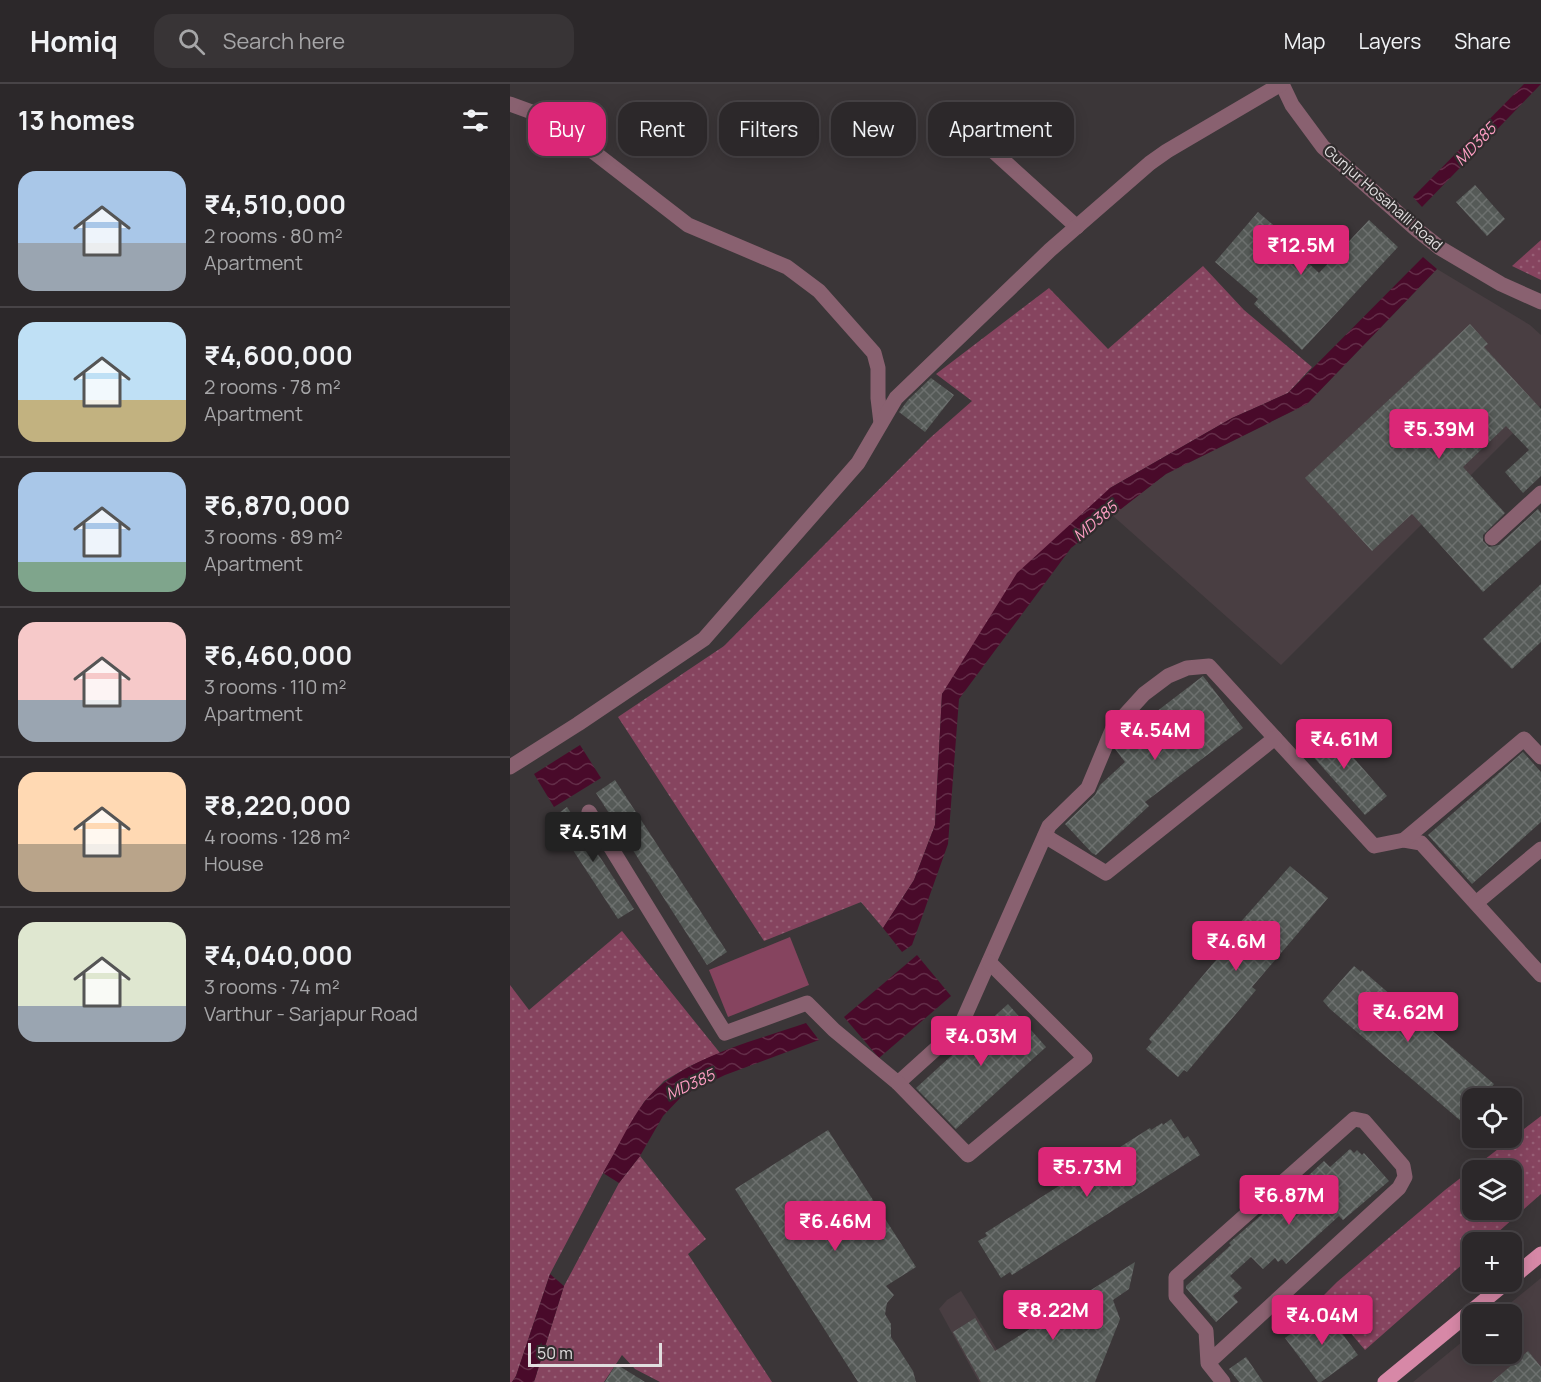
<!DOCTYPE html>
<html lang="en">
<head>
<meta charset="utf-8">
<style>
  body { margin:0; font-family:Manrope,sans-serif; background:#383436; color:#f1f3f6; height:100vh; display:flex; flex-direction:column; font-size:22px; white-space:nowrap }
  * { box-sizing:border-box; margin:0 }
  p { font-size:20px; color:#a6a6a8 }
  .icon { flex:none; width:33px; height:33px; fill:none; stroke:currentColor; stroke-width:2; stroke-linecap:round; stroke-linejoin:round }
  .map { position:relative; flex:1; overflow:hidden }
  .drawer { display:flex; flex-direction:column; background:#2c282a; width:510px }
  .drawer>* { flex:none }
  .hud { position:absolute; left:18px; top:18px; width:570px; height:54px; display:flex; gap:12px }
  .controls { position:absolute; left:952px; top:1004px; display:grid; gap:12px }
  .controls a { display:grid; place-items:center; width:60px; height:60px; border-radius:12px; background:#2c282a; box-shadow:0 3px 15px #0003,0 0 0 2px #484447; font-size:30px }
  .scale { position:absolute; left:18px; bottom:15px; width:134px; box-sizing:border-box; padding-left:6px; border:3px solid #e1dedf; border-top:0; font-size:16px; line-height:21px; white-space:nowrap; color:#e1dedf; -webkit-text-stroke:4px #302c2d; paint-order:stroke }
  .price { position:absolute; translate:-50% -51px; padding:0 14px; border-radius:6px; background:#db2777; color:#fff; font-size:20px; line-height:39px; filter:drop-shadow(0 2px 3px #0008) }
  .price::after { content:''; position:absolute; left:50%; top:36px; width:18px; height:14px; margin-left:-9px; background:inherit; clip-path:polygon(0 0,100% 0,50% 100%) }
  .price.active { background:#222; color:#fff }
  ul { padding:0; list-style:none }
  li { display:flex; align-items:center; gap:18px; height:150px; padding:0 18px }
  li+li { border-top:2px solid #484447 }
  li span { display:grid; place-items:center; flex:none; width:168px; height:120px; border-radius:18px; color:#555 }
  li>.icon { margin-inline-start:auto }
  span .icon { width:72px; height:72px; fill:#fffc; stroke-width:1 }
  li b { font-size:26px }
  h2 { display:flex; justify-content:space-between; align-items:center; height:72px; padding:0 18px; font-size:26px }
  .chip { padding:0 21px; border-radius:18px; background:#2c282a; box-shadow:0 3px 15px #0003,0 0 0 2px #484447; font-size:21px; line-height:54px }
  .chip.active { background:#db2777; color:#fff }
  header { display:flex; align-items:center; gap:36px; box-sizing:border-box; height:84px; padding:0 30px; background:#2c282a; border-bottom:2px solid #484447 }
  header strong { font-size:28px }
  nav { display:flex; gap:33px; margin-inline-start:auto; font-size:21px }
  .search { width:420px; height:54px; background:#383436; display:flex; align-items:center; gap:15px; box-sizing:border-box; padding:0 21px; border-radius:18px; color:#a6a6a8; font-size:22px }
  main { display:flex; flex:1; min-height:0 }
  .map>svg:first-child { display:block }
  .built { fill:#493e42 }
  .grass { fill:url(#grass-dots); fill-rule:evenodd }
  .green { fill:#86445f }
  .water { fill:url(#water-waves) }
  .building { fill:url(#building-cross-hatch) }
  .lines { fill:none; stroke-linecap:round; stroke-linejoin:round }
  .minor { stroke:#896170; stroke-width:15 }
  .major { stroke:#d788a7; stroke-width:15 }
  .labels { text-anchor:middle; stroke-width:4.5; stroke-linejoin:round; paint-order:stroke }
  .street-label { font-size:15px; fill:#e1dedf; stroke:#302c2d }
  .water-label { font-size:16px; font-style:italic; fill:#fe9ec3; stroke:#302c2d }
</style>
</head>
<body>
<header>
<strong>Homiq</strong>
<div class="search"><svg class="icon" aria-label="search" viewBox="0 0 24 24"><circle cx="10" cy="10" r="6"/><path d="M15 15l6 6"/></svg>Search here</div>
<nav><a>Map</a><a>Layers</a><a>Share</a></nav>
</header>
<main>
<section class="drawer">
<h2>13 homes<svg class="icon" aria-label="filters" viewBox="0 0 24 24"><path d="M4 7h16M4 17h16"/><circle cx="9" cy="7" r="2"/><circle cx="15" cy="17" r="2"/></svg></h2>
<ul>
<li><span style="background:linear-gradient(#a9c7e8 60%,#9aa5b1 0)"><svg class="icon" aria-label="home" viewBox="0 0 24 24"><path d="M3 11l9-7 9 7M6 9v11h12V9"/></svg></span><div><b>₹4,510,000</b><p>2 rooms · 80 m²</p><p>Apartment</p></div></li>
<li><span style="background:linear-gradient(#bfe0f5 65%,#c2b280 0)"><svg class="icon" aria-label="home" viewBox="0 0 24 24"><path d="M3 11l9-7 9 7M6 9v11h12V9"/></svg></span><div><b>₹4,600,000</b><p>2 rooms · 78 m²</p><p>Apartment</p></div></li>
<li><span style="background:linear-gradient(#a9c7e8 75%,#7fa58c 0)"><svg class="icon" aria-label="home" viewBox="0 0 24 24"><path d="M3 11l9-7 9 7M6 9v11h12V9"/></svg></span><div><b>₹6,870,000</b><p>3 rooms · 89 m²</p><p>Apartment</p></div></li>
<li><span style="background:linear-gradient(#f6c9c9 65%,#9aa5b1 0)"><svg class="icon" aria-label="home" viewBox="0 0 24 24"><path d="M3 11l9-7 9 7M6 9v11h12V9"/></svg></span><div><b>₹6,460,000</b><p>3 rooms · 110 m²</p><p>Apartment</p></div></li>
<li><span style="background:linear-gradient(#ffd9b3 60%,#b9a48a 0)"><svg class="icon" aria-label="home" viewBox="0 0 24 24"><path d="M3 11l9-7 9 7M6 9v11h12V9"/></svg></span><div><b>₹8,220,000</b><p>4 rooms · 128 m²</p><p>House</p></div></li>
<li><span style="background:linear-gradient(#dfe7d0 70%,#9aa5b1 0)"><svg class="icon" aria-label="home" viewBox="0 0 24 24"><path d="M3 11l9-7 9 7M6 9v11h12V9"/></svg></span><div><b>₹4,040,000</b><p>3 rooms · 74 m²</p><p>Varthur - Sarjapur Road</p></div></li>
</ul>
</section>
<div class="map">
<svg width="1031" height="1298" viewBox="0 0 1031 1298">
  <defs>
    <pattern id="grass-dots" width="8" height="8" patternUnits="userSpaceOnUse" patternTransform="scale(1.5)"><rect width="8" height="8" fill="#86445f"/><path d="M2 2h.1M6 6h.1" fill="none" stroke="#975f76" stroke-width="1.8" stroke-linecap="round"/></pattern>
    <pattern id="water-waves" width="16" height="10" patternUnits="userSpaceOnUse" patternTransform="scale(1.5)"><rect width="16" height="10" fill="#490a2a"/><path d="M0 5q4-4 8 0t8 0" fill="none" stroke="#632d48"/></pattern>
    <pattern id="building-cross-hatch" width="8" height="8" patternUnits="userSpaceOnUse" patternTransform="scale(1.5)"><rect width="8" height="8" fill="#555a57"/><path d="M0 0l8 8M0 8l8-8" fill="none" stroke="#6d716f"/></pattern>
  </defs>
  <rect width="100%" height="100%" fill="#3b3638"/>
  <g class="built">
    <path d="M927,185l93,56 11,10v70l-260,260 -169,-150 54,-41 141,-70z"/>
    <path d="M1031,1194v104h-128l60,-49v20h39v-39h-15z"/>
    <path d="M451,1207l56,91h-38l-40,-73 8,-9z"/>
  </g>
  <g class="grass">
    <path d="M1031,156v40l-29,-14z"/>
    <path d="M693,182l41,44 68,57 -24,26 -56,25 -122,70 -168,206 -7,131 -21,55 -31,48 -22,-26 -97,39 -146,-224 106,-71 206,-208 42,-37 -36,-27 113,-86 59,61z"/>
    <path d="M112,847l98,122 -30,13 -26,15 -20,21 -41,71 -53,101 -34,102 -4,6h-2v-397l19,25z"/>
    <path d="M1031,1032v78l-54,48h-14v13l-108,95 -44,-52 16,-16 108,-92zM963,1086h39v39h-39z"/>
    <path d="M130,1072l66,83 -18,15 84,128h-112l-25,-13 -13,-14 -18,27h-70l30,-96 55,-103z"/>
  </g>
  <path class="green" d="M280,853l19,48 -81,32 -19,-47z"/>
  <g class="water">
    <path d="M1014,0h17l-119,123 -9,-10z"/>
    <path d="M913,173l14,12 -130,135 -141,70 -95,74 -112,151 -11,145 -36,101 -10,7 -19,-24 31,-48 21,-55 7,-131 75,-121 93,-85 122,-70 56,-25z"/>
    <path d="M70,661l21,33 -47,29 -20,-33z"/>
    <path d="M407,871l34,41 -72,62 -35,-41z"/>
    <path d="M296,939l13,17 -94,35 -42,20 -20,21 -23,40 -21,27 -16,-10c13,-22 27,-53 42,-72 36,-43 109,-60 161,-78z"/>
    <path d="M40,1190l14,12 -30,96h-22l4,-6z"/>
  </g>
  <g class="building">
    <path d="M965,101l30,34 -18,17 -31,-34z"/>
    <path d="M748,128l41,35 -3,4 23,22 50,-53 29,27 -96,103 -48,-46 4,-5 -43,-37z"/>
    <path d="M960,240l18,20 -4,3 57,62v67l-18,17 -18,-21 24,-22 -23,-24 -43,41 42,46 -22,22v6l6,6 10,-2 39,-36 3,4v27l-58,52 -71,-78 -40,37 -67,-73z"/>
    <path d="M421,294l23,17 -29,37 -26,-20 9,-12z"/>
    <path d="M1031,500v58l-29,27 -29,-30z"/>
    <path d="M693,592l40,52 -98,74 4,4 -53,49 -4,-2 -27,-29 30,-29 5,-10 25,-23 -10,-13 3,-8z"/>
    <path d="M814,640l63,72 -22,19 -63,-71z"/>
    <path d="M1013,668l18,20v50l-69,62 -44,-49z"/>
    <path d="M105,696l112,172 -20,13 -111,-172z"/>
    <path d="M57,723l67,102 -16,10 -66,-101z"/>
    <path d="M780,782l38,32 -76,89 4,3 -69,82 -3,-2 -6,7 -32,-28 6,-7 -3,-3 73,-86 -2,-1 7,-7 -4,-3z"/>
    <path d="M844,882l7,6 1,-2 132,114 -11,14h-10v11l-11,13 -132,-113 -7,-8z"/>
    <path d="M498,920l38,43 -90,82 -40,-41z"/>
    <path d="M661,1035l13,20 4,-3 12,19 -188,120 -2,-3 -9,6 -23,-37 9,-5 -2,-3 165,-105 1,2 11,-7 1,2z"/>
    <path d="M318,1046l88,137 -30,19 8,9 -7,8 -2,11 6,10v13l22,34 3,11h-58l-123,-193z"/>
    <path d="M840,1065l4,4 3,-3 5,5 2,-2 25,28 -46,39 -4,-4 -53,48 -4,-5 -4,3 -3,-4 -12,11 -12,-12 -21,19 12,12 -9,8 5,6 -22,20 -30,-34v-2l45,-41 -2,-2 38,-33 1,1 22,-21 2,1 32,-30 6,6z"/>
    <path d="M625,1178l-6,27 -16,11 7,19 -25,63h-114l-28,-50 22,-14 20,33z"/>
    <path d="M814,1225l34,46 -37,27h-3l-33,-44z"/>
    <path d="M1018,1267l13,16v15h-49z"/>
    <path d="M736,1273l17,25h-24l-10,-13z"/>
    <path d="M106,1280l29,18h-40z"/>
  </g>
  <g class="lines">
    <g class="minor">
      <path d="M772,0l10,21 31,42 93,82 24,19 61,36 40,18"/>
      <path d="M0,20l41,15 137,106 99,42 32,24 55,62 4,15v30l3,25"/>
      <path d="M483,67l84,76"/>
      <path d="M982,454l49,-45"/>
      <path d="M0,683l68,-43 126,-85 154,-176 38,-65 154,-148 100,-87 17,-12 114,-67"/>
      <path d="M79,728l136,221 82,-30 27,27 64,53 62,-56 89,-201 39,-38 25,-60 31,-34 24,-18 19,-8 22,-2 165,180 30,-6 17,3 120,132"/>
      <path d="M535,752l61,37 169,-135"/>
      <path d="M894,756l120,-101 17,18"/>
      <path d="M966,819l65,-54"/>
      <path d="M388,999l70,72 117,-97 -96,-96"/>
      <path d="M698,1279l191,-175 6,-11 -2,-11 -39,-45 -10,-2 -178,158v19l30,35 2,32 15,19"/>
    </g>
    <g class="major">
      <path d="M1002,1194l29,-24"/>
      <path d="M875,1298l123,-101"/>
    </g>
  </g>
  <g class="labels">
    <g class="street-label">
      <text transform="translate(873 114) rotate(41)" y="5">Gunjur Hosahalli Road</text>
    </g>
    <g class="water-label">
      <text transform="translate(965 60) rotate(-46)" y="6">MD385</text>
      <text transform="translate(585 437) rotate(-40)" y="6">MD385</text>
      <text transform="translate(180 1000) rotate(-24)" y="6">MD385</text>
    </g>
  </g>
</svg>
<div class="controls">
<a><svg class="icon" aria-label="locate" viewBox="0 0 24 24"><circle cx="12" cy="12" r="6"/><path d="M12 2v4M12 18v4M2 12h4M18 12h4"/></svg></a>
<a><svg class="icon" aria-label="layers" viewBox="0 0 24 24"><path d="M12 4l9 5-9 5-9-5zM3 14l9 5 9-5"/></svg></a>
<a>+</a>
<a>−</a>
</div>
<div class="scale">50 m</div>
<b class="price" style="left:791px;top:192px">₹12.5M</b>
<b class="price" style="left:929px;top:376px">₹5.39M</b>
<b class="price" style="left:645px;top:677px">₹4.54M</b>
<b class="price" style="left:834px;top:686px">₹4.61M</b>
<b class="price active" style="left:83px;top:779px">₹4.51M</b>
<b class="price" style="left:726px;top:888px">₹4.6M</b>
<b class="price" style="left:898px;top:959px">₹4.62M</b>
<b class="price" style="left:471px;top:983px">₹4.03M</b>
<b class="price" style="left:577px;top:1114px">₹5.73M</b>
<b class="price" style="left:779px;top:1142px">₹6.87M</b>
<b class="price" style="left:325px;top:1168px">₹6.46M</b>
<b class="price" style="left:543px;top:1257px">₹8.22M</b>
<b class="price" style="left:812px;top:1262px">₹4.04M</b>
<div class="hud">
<a class="chip active">Buy</a>
<a class="chip">Rent</a>
<a class="chip">Filters</a>
<a class="chip">New</a>
<a class="chip">Apartment</a>
</div>
</div>
</main>
</body>
</html>
